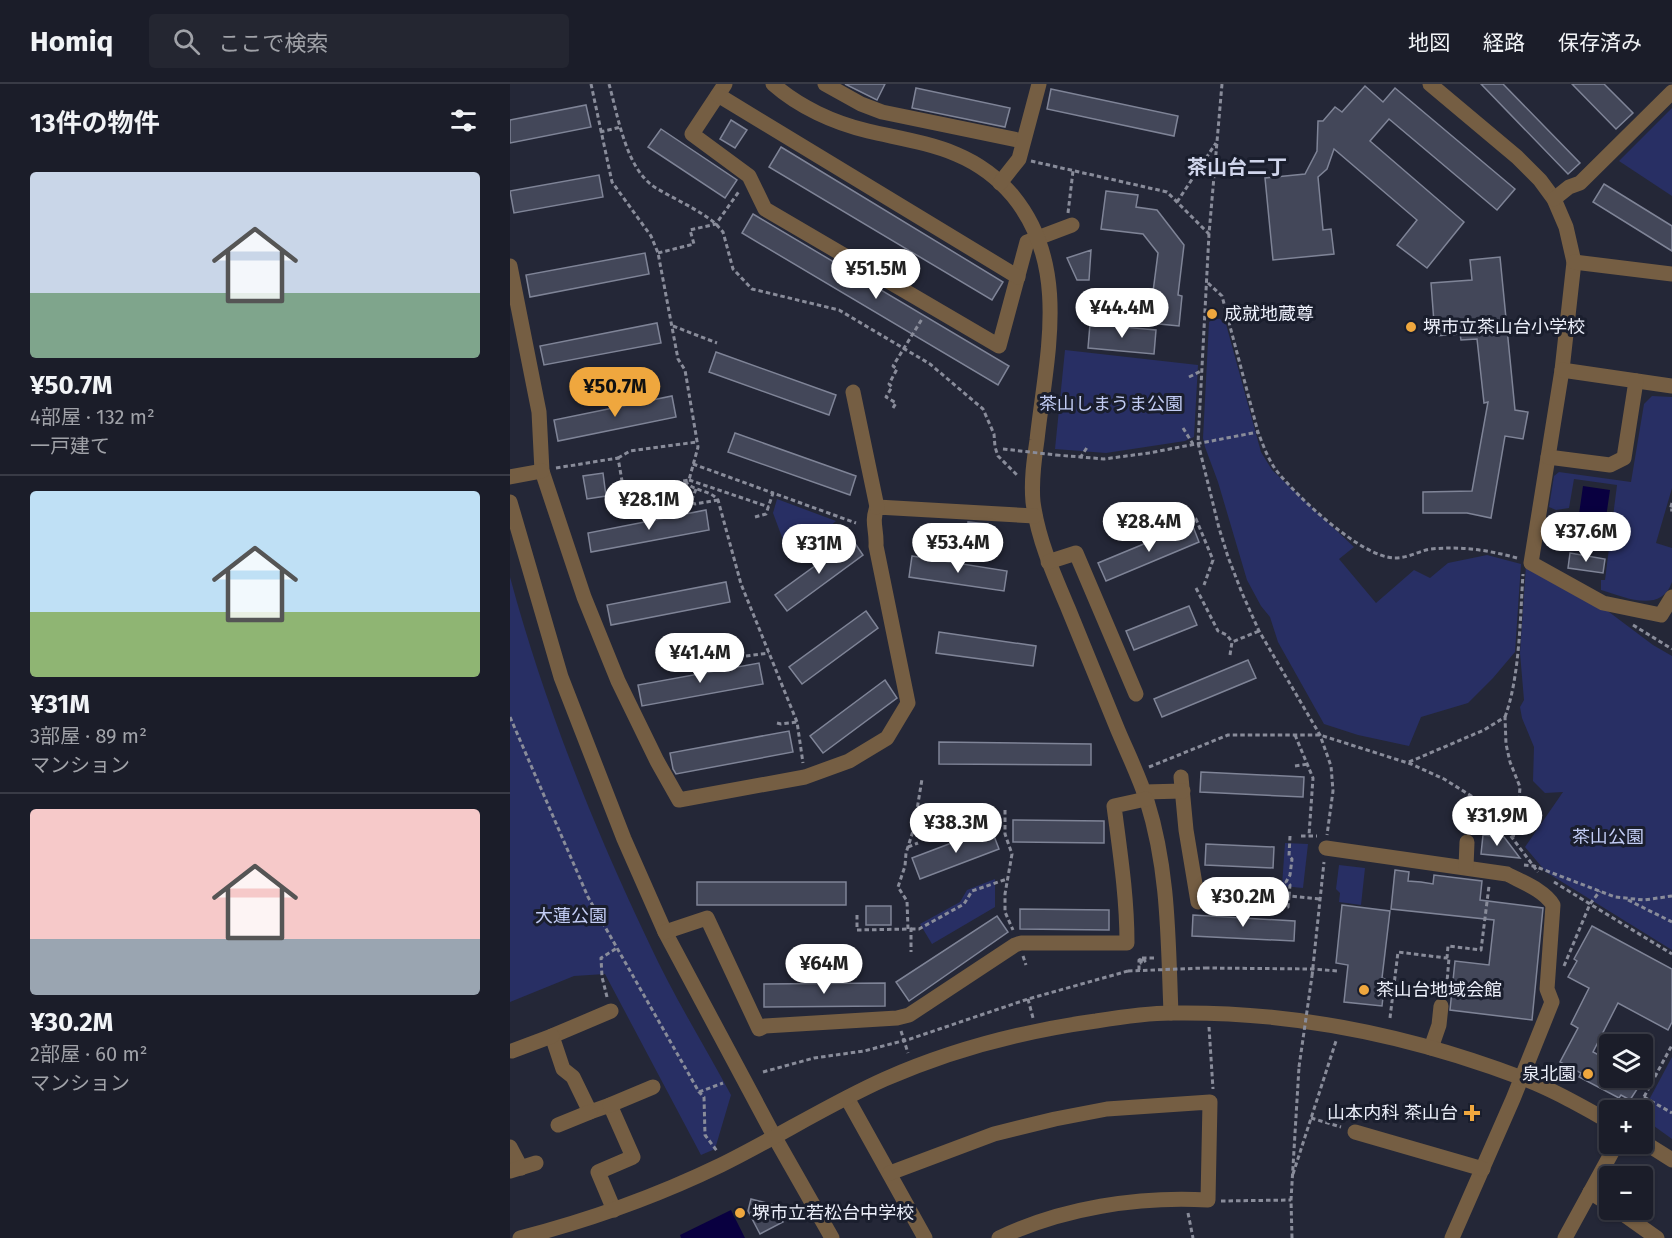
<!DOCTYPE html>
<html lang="ja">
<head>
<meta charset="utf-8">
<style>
  body { margin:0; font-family:"Fira Sans","Noto Sans JP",sans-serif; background:#242631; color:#f1f3f6; height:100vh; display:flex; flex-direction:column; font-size:22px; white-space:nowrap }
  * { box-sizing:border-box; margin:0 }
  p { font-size:20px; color:#a0a2a8 }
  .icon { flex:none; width:33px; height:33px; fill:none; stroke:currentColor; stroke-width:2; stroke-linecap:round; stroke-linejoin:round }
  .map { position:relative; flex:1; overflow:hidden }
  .drawer { display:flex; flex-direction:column; background:#1b1d29; width:510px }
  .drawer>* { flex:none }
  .fabs { position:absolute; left:1089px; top:950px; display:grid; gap:12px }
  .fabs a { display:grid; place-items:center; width:54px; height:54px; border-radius:6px; background:#1b1d29; box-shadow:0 2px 4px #0004,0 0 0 2px #393b46; font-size:30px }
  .price { position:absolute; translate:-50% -51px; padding:0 14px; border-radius:21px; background:#fff; color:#222; font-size:20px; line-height:39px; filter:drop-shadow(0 2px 3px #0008) }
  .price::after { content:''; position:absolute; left:50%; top:36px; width:18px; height:14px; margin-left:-9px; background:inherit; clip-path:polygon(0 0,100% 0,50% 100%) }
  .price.selected { background:#efa73e; color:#111 }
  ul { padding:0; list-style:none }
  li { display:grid; align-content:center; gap:12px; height:318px; padding:0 30px }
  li+li { border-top:2px solid #393b46 }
  li span { display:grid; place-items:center; height:186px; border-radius:6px; color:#555 }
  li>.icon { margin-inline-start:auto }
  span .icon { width:108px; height:108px; fill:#fffc; stroke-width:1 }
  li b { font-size:26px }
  h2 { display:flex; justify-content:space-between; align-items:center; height:72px; padding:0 30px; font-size:26px }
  header { display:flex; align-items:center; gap:36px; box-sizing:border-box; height:84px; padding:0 30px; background:#1b1d29; border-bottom:2px solid #393b46 }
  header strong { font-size:28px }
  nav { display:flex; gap:33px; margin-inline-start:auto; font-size:21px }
  .search { width:420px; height:54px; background:#242631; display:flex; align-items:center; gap:15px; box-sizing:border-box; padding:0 21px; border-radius:6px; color:#a0a2a8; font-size:22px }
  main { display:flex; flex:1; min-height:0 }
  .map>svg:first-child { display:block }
  .green { fill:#282f64 }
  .water { fill:#090040 }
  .building { fill:#434759; stroke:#7f8497; stroke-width:1.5 }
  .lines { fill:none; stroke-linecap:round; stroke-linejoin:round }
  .path { stroke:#898c9a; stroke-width:3; stroke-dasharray:4.5 3; stroke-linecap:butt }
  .minor { stroke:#755e43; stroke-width:15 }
  .path-bridge { stroke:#898c9a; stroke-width:3; stroke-dasharray:4.5 3; stroke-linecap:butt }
  .poi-dot { fill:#efa73e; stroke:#1a1e2d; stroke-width:2 }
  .labels { text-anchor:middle; stroke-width:6; stroke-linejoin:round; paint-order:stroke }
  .poi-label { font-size:18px; fill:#eceffa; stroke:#1a1e2d; text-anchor:start }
  .park-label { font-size:18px; fill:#c3cdf5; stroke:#1a1e2d }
  .neighbourhood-label { font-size:20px; font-weight:bold; fill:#d0d5eb; stroke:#1a1e2d }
</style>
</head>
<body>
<header>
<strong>Homiq</strong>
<div class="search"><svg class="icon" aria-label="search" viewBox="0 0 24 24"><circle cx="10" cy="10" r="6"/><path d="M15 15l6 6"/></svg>ここで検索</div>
<nav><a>地図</a><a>経路</a><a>保存済み</a></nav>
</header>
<main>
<section class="drawer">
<h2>13件の物件<svg class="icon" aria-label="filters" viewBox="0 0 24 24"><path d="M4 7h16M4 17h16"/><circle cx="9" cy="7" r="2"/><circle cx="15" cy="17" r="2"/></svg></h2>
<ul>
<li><span style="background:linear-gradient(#c9d6e8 65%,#7fa58c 0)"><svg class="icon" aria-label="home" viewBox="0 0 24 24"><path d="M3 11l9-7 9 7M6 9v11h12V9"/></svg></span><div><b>¥50.7M</b><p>4部屋 · 132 m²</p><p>一戸建て</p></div></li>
<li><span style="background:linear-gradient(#bfe0f5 65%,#8fb573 0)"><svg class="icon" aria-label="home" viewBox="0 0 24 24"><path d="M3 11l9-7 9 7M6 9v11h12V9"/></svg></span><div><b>¥31M</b><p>3部屋 · 89 m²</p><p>マンション</p></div></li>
<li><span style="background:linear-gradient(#f6c9c9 70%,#9aa5b1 0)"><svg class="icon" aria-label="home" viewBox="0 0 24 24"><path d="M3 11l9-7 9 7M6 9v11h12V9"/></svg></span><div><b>¥30.2M</b><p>2部屋 · 60 m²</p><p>マンション</p></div></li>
</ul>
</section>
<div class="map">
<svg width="1162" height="1154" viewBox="0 0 1162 1154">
  <rect width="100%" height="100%" fill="#242737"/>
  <g class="green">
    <path d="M1162,24v88l-53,-35z"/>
    <path d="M704,235h6l6,5 35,128 11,18 82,77 -15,12 37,44 38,-33 16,8 18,-15 39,-8 34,9 -6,88 -22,26 -25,25 -47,14 -12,29 -51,-11 -34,-11 -46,-82 -8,-25 -9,-11 -14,-26 -29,-98 -13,-35 -2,-9 6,-116z"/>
    <path d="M555,266l133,15 -4,72 -9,4 -79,12 -51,-4z"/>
    <path d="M1142,312l20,1v91l-16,55 16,5c0,10 0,24 0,34 -11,32 -48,15 -71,8v-10h4l12,-95 -43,-6 -5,29 -13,2 -7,-3 5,-31 5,-4 72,10 13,-78z"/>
    <path d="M267,415l59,22 -15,13 -13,-3 -22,17 -13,-35z"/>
    <path d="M1016,481l75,41 52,39 19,11v294l-126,-78 -21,-25 38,-55 -18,1 -12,-12 1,-34 -12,-29 -2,-11 4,-7 -4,-47z"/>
    <path d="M0,493c34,126 83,249 139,366 24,52 55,102 82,152l-16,54 -14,6 -96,-181 -31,2 -64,26z"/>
    <path d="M775,759l23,1 -5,44 -21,-2z"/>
    <path d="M829,781l26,3 -4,37 -22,-3 1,-9 -4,-4z"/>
    <path d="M485,795v28l-63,37 -12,-20 40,-22 7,-12z"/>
    <path d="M1162,973v82l-29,-21 -1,-5z"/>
  </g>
  <g class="water">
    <path d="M1073,402l27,4 -8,55 -27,-3z"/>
    <path d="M221,1126l14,28h-64l-1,-3z"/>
  </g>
  <g class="building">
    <path d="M335,0h40l-8,16z"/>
    <path d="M971,0h22l77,79 -12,11z"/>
    <path d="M1062,0h32l29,29 -17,16z"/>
    <path d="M855,2l18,16 12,-14 120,101 -18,21 -108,-91 -19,22 94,81 -37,46 -30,-23 20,-25 -83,-71 -7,20 -9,8 5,53 8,-1 3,25 -61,6 -8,-82 40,-4 12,-23 1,-30h5l12,-14 7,5z"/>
    <path d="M406,4l94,20 -5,19 -93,-19z"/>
    <path d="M541,5l127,27 -4,20 -127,-27z"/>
    <path d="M76,21l5,22 -81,16v-23z"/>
    <path d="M221,36l16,10 -12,18 -15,-9z"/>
    <path d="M151,45l76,51 -12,18 -77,-51z"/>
    <path d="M271,63l222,135 -11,18 -223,-133z"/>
    <path d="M89,91l4,22 -89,16 -4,-22z"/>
    <path d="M1094,100l68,42v25l-79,-49z"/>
    <path d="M596,107l32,4 -2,12 21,3 27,35 -6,50 4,1 -3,30 -30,-3 9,-70 -15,-19 -42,-5z"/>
    <path d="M243,130l256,152 -11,19 -256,-152z"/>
    <path d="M581,166l-2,30h-12l-10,-22z"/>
    <path d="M135,169l4,21 -119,23 -4,-22z"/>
    <path d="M990,173l15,153 13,2 -5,27 -18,-3 -14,82 -24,-5h-44v-21l49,-1 16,-89 -4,1 -7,-64 -16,1 -1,-6 -25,2 -4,-53 41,-3 -2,-20z"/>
    <path d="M147,239l4,20 -117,22 -4,-19z"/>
    <path d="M580,240l66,6 -2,24 -66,-6z"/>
    <path d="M206,268l120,43 -7,20 -120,-43z"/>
    <path d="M162,312l4,21 -118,24 -4,-21z"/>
    <path d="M225,349l121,43 -6,19 -122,-43z"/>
    <path d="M93,389l3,23 -19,3 -4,-23z"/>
    <path d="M196,426l3,20 -118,22 -3,-19z"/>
    <path d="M458,438l20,2 -1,22 -20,-2z"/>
    <path d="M682,440l7,18 -93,39 -8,-18z"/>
    <path d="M342,455l11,16 -76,56 -12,-16z"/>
    <path d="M1060,469l35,6 -2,14 -35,-5z"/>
    <path d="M402,472l95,15 -3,20 -95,-14z"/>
    <path d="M216,498l4,20 -119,23 -4,-20z"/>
    <path d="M679,522l8,19 -63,25 -8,-19z"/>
    <path d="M356,527l12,17 -76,56 -13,-17z"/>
    <path d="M429,548l97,14 -3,20 -97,-13z"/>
    <path d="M738,576l8,18 -94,39 -8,-18z"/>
    <path d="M249,579l4,21 -121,22 -4,-21z"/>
    <path d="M375,596l12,18 -74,55 -13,-17z"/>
    <path d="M279,647l4,21 -117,22 -3,-5 -3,-16z"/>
    <path d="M429,658l152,2v21l-152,-1z"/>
    <path d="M691,688l103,5 -1,20 -103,-5z"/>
    <path d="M503,736l91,1v22l-91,-1z"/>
    <path d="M481,744l8,21 -79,30 -8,-21z"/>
    <path d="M973,751l21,2 16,21 -39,-4z"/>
    <path d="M696,760l68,3 -1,21 -68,-3z"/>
    <path d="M885,786l14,2 -1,9 13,1 12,2 1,-9 48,6 -2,19 63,8 -11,112 -82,-10 5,-49 34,4 5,-45 -103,-11z"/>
    <rect x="187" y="798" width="149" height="23"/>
    <path d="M832,821l48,6 -8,67 3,1 -3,27 -38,-4 4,-37 -12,-2z"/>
    <rect x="356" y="822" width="25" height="19"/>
    <path d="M510,825l89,1v20l-89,-1z"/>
    <path d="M683,831l102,6 -1,20 -102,-5z"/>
    <path d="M487,832l11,16 -99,69 -13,-19z"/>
    <path d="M1082,842l80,43v53l-4,8 -50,-27 -25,49 17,9v16h35l-15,23 -9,-5 -2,3 -40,-21 2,-4 -21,-11 18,-34 -7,-4 18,-36 -21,-11 9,-16 -3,-2z"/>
    <path d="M375,899v23l-121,1v-23z"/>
    <path d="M241,1115l23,6 9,17 -23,12 -12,-23z"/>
  </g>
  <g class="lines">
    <g class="path">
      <path d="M99,0c9,32 17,86 47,104 20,12 42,21 60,36l7,8 10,37 19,20 87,21 91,54 53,45 11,25 1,13 3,9 20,20"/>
      <path d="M712,0l-13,150 -11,209 21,85 9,29 14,36 17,38 61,104 11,31 2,25 -6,44"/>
      <path d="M90,48l21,-5"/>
      <path d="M521,77l136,31 42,42"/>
      <path d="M667,118l39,-59"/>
      <path d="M558,129l5,-42"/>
      <path d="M148,169l36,-9 -4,-14 26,-6 24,-34"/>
      <path d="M698,199l14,13 36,136c5,13 10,27 18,38 20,26 86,88 119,88 14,0 23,-7 36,-9 30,-3 57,1 86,9"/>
      <path d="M163,242l44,17"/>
      <path d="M679,293l12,-6"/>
      <path d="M383,324l3,-5 -10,-6 6,-10 -3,-3 8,-15 -4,-3 29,-47"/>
      <path d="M673,344l10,16"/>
      <path d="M546,371l48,4 45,-6 109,-21"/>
      <path d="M108,374l12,-7 67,-9"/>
      <path d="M570,374l8,-12"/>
      <path d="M183,380l80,29"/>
      <path d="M46,384l62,-10 6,34 65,-12 9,-33 -13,-77 -7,-11 -20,-106 -7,-17 -39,-54 -21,-98"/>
      <path d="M179,396l80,27"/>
      <path d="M175,397c8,11 24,8 33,19l23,84 56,138 6,41"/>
      <path d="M186,405l-5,13 4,2 23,-4"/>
      <path d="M1162,419l-2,7h2"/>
      <path d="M672,428l14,7 17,41 -9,25"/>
      <path d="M245,433l11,-3 7,-21 83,30"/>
      <path d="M686,504l22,43 9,4 5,7"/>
      <path d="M1123,541l39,24"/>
      <path d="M720,571l2,-13 27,-11"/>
      <path d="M236,572l23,-3"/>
      <path d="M0,633l78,180 111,195 5,5 1,38 12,16"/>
      <path d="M995,633c15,-41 15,-99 18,-143"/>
      <path d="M267,639l4,1 16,-2"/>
      <path d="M785,651l18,43 -4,57"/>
      <path d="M899,678l75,-32 21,-13 1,27 4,18 10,25 -2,28 -5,23"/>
      <path d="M785,682l13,-2"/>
      <path d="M639,683l79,-32h92l91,29 33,15 29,18 25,22 40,53"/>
      <path d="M495,726v24l7,20 -7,40v18l8,18"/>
      <path d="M791,752h16"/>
      <path d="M398,763l10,-4"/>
      <path d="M1014,781l10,1 81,31 29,3 28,-4"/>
      <path d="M1044,798l118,72"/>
      <path d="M779,812l1,-11 -4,-3 4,-7 2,-16 -3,-3 1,-20"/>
      <path d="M1118,816l44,22"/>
      <path d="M770,823h8l1,-11 31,3"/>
      <path d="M347,831v15l54,-1v23"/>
      <path d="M398,845l-1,-28 -9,-14 7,-21 1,-13 8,-25 8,-49"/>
      <path d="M401,845h8l45,-25 8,-13 35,-12"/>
      <path d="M513,872l3,9"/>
      <path d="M632,874h13"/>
      <path d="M1054,882l26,-62 10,-13"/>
      <path d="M695,884l108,1 24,2"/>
      <path d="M802,892l12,-114"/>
      <path d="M936,910l3,-36h-2l1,-12 33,4 8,-64"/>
      <path d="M97,913l-5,-20 -1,-19 16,-10"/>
      <path d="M518,915l5,19"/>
      <path d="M880,934l8,-66 48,6"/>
      <path d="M699,943l4,62"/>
      <path d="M391,947l7,22"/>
      <path d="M253,988l51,-14 50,-7 46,-12 118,-40 100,-28"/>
      <path d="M189,1008l24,-9"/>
      <path d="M1134,1013l28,16"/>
      <path d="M1127,1026l35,-65"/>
      <path d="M801,1034l30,9"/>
      <path d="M783,1090l43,-133"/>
      <path d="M711,1117l70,-1"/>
      <path d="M678,1129l5,25"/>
      <path d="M782,1154l-1,-38 8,-133"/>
    </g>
    <g class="minor">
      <path d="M215,0l-33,50 57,42 16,33 234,137 28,-104 45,-17"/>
      <path d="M263,0c26,23 61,39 95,47 56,13 105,17 145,65 58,71 33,161 24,244 -3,20 -6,41 -4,62 5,37 20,71 35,106 16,40 33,80 49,120 10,24 22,48 30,73 22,70 21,140 24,212"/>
      <path d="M315,0l36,20 21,8 141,29"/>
      <path d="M920,0l87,73 23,23 14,19 12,28 8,35 -12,108 -31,193 72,40 58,12 11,-18"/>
      <path d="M208,11l300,182"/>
      <path d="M490,99l19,-24 20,-75"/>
      <path d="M1044,115l15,-12 11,-4 92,-91"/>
      <path d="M1064,178l98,12"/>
      <path d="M0,182l29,146 3,59 42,126 34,84 39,80 22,39 126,-23 44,-16 38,-23 21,-35 -32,-157c1,-17 -5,-23 1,-39l158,9"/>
      <path d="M1052,286l110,16"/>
      <path d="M343,308l24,115"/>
      <path d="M1038,373l62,8 14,-7 12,-77"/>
      <path d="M0,393l32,-6"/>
      <path d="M0,418l51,175 63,162 41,93 109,204 58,102"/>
      <path d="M538,478l28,-9 60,141"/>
      <path d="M671,693l5,53 12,72"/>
      <path d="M634,708l39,-1"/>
      <path d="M816,764l181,26c15,8 37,16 46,31l-6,84 5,13 -39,97 -61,139"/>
      <path d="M956,783l1,-25"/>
      <path d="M155,848l42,-14 52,111 6,-3 132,-8 12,-3 106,-70 6,-2h106c0,-46 -7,-91 -13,-137l32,-7"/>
      <path d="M101,927l-59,25 11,33 10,8 17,35 20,-7 23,52 -35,15 16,38"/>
      <path d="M921,964l8,-23 2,-19"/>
      <path d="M2,967l40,-15"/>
      <path d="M337,1014l78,140"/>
      <path d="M100,1021l43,-18"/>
      <path d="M48,1041l32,-13"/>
      <path d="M845,1048l128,37"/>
      <path d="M1132,1057l30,19"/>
      <path d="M0,1063l11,21"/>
      <path d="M0,1087l26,-8"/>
      <path d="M380,1089l104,-39 61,-15 52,-10 103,-7 -2,98c-70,-4 -146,8 -209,38"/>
      <path d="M1080,1108l20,13"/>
      <path d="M1106,1125l41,29"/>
      <path d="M10,1154c70,-18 137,-42 201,-73 55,-27 108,-61 164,-86 68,-30 138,-48 211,-58 25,-4 50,-8 75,-8 120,-2 238,22 351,65 30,11 59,28 88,44"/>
      <path d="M1055,1154l52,-95"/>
    </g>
    <g class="path-bridge">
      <path d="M493,365l53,6"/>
      <path d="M629,886v-10l4,-2 2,3 -4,2 1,-5"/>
      <path d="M618,887l77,-3"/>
      <path d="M789,983l13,-91"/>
    </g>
  </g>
  <g class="poi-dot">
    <circle cx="702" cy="230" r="6"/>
    <circle cx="901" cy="243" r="6"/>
    <circle cx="854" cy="906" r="6"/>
    <circle cx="1078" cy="990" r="6"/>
    <path d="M959 1020h6v6h6v6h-6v6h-6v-6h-6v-6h6z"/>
    <circle cx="230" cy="1129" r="6"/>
  </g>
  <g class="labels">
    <g class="poi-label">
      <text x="714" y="236">成就地蔵尊</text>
      <text x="913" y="249">堺市立茶山台小学校</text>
      <text x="866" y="912">茶山台地域会館</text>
      <text x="1066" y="996" text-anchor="end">泉北園</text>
      <text x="948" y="1035" text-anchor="end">山本内科 茶山台</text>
      <text x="242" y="1135">堺市立若松台中学校</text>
    </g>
    <g class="park-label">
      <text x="601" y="326">茶山しまうま公園</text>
      <text x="1098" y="759">茶山公園</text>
      <text x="61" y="838">大蓮公園</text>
    </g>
    <g class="neighbourhood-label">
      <text x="727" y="90">茶山台二丁</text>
    </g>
  </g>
</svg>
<div class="fabs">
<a><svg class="icon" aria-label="layers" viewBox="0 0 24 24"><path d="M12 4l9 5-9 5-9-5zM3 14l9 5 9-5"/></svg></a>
<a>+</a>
<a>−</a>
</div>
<b class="price" style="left:366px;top:216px">¥51.5M</b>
<b class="price" style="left:612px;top:255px">¥44.4M</b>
<b class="price selected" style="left:105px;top:334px">¥50.7M</b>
<b class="price" style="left:139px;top:447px">¥28.1M</b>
<b class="price" style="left:639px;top:469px">¥28.4M</b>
<b class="price" style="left:1076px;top:479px">¥37.6M</b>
<b class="price" style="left:448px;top:490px">¥53.4M</b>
<b class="price" style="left:309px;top:491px">¥31M</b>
<b class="price" style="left:190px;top:600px">¥41.4M</b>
<b class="price" style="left:987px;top:763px">¥31.9M</b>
<b class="price" style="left:446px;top:770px">¥38.3M</b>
<b class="price" style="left:733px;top:844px">¥30.2M</b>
<b class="price" style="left:314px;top:911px">¥64M</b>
</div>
</main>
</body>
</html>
